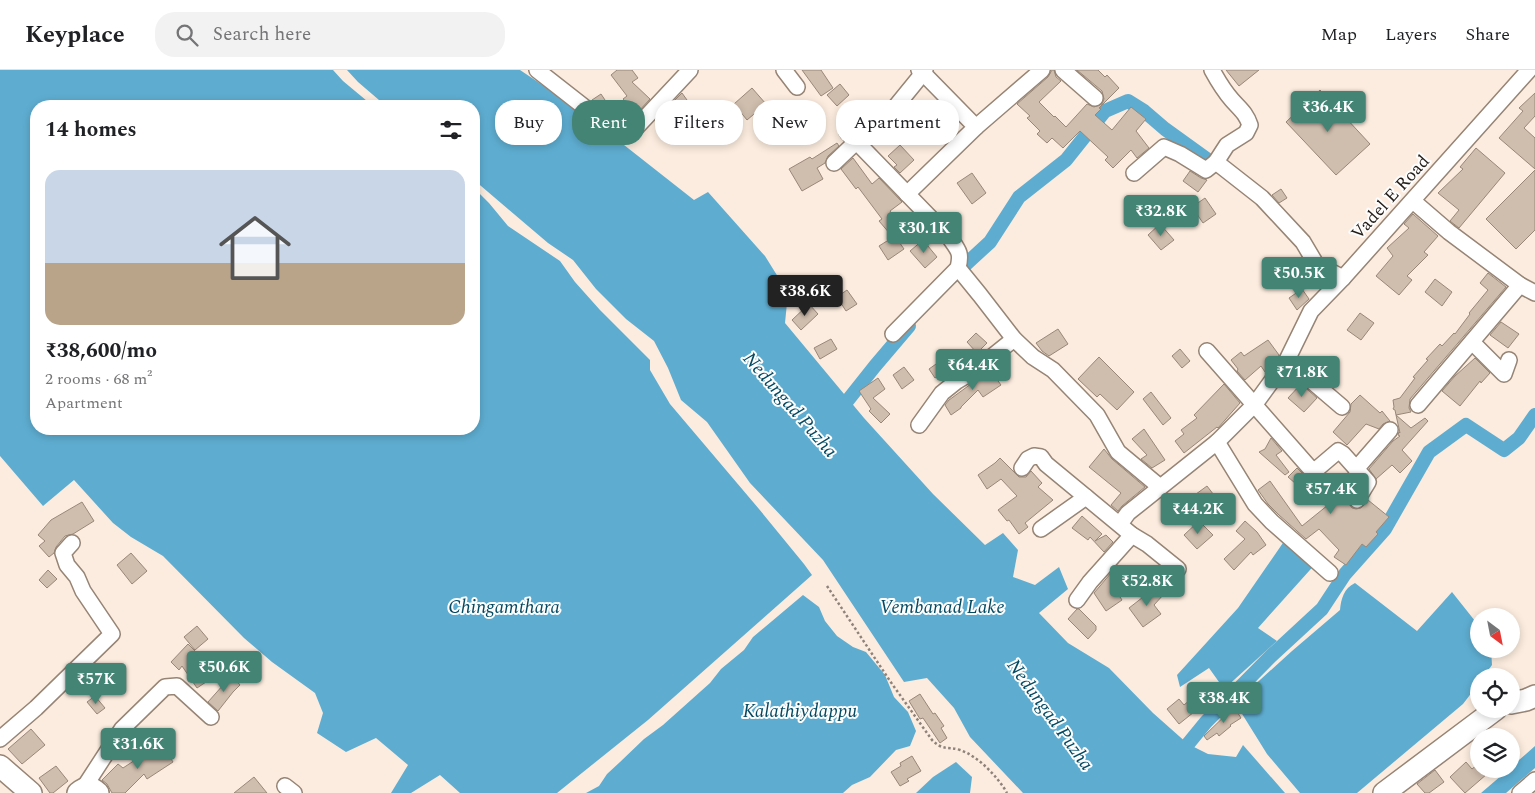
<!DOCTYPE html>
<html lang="en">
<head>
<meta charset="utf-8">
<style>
  body { margin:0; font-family:Spectral,serif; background:#f2f2f2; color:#202124; height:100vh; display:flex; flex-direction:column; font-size:19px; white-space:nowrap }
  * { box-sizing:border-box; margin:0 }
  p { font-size:16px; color:#757577 }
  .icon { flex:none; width:28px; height:28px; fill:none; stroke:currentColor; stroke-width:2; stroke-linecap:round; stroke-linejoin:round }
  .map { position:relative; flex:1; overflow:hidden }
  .drawer { position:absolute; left:30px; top:30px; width:450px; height:335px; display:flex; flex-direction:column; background:#fff; border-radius:20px; box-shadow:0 2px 8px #0003 }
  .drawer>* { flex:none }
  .banner { position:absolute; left:495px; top:30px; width:475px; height:45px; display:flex; gap:10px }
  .needle { width:32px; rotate:148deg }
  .buttons { position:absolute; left:1470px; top:538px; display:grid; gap:10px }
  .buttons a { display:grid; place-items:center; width:50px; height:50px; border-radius:50%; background:#fff; box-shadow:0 2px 8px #0003; font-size:25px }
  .price { position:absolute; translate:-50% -42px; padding:0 11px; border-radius:5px; background:#438474; color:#fff; font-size:16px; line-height:32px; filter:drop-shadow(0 1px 2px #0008) }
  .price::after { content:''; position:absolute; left:50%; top:30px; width:15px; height:11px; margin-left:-8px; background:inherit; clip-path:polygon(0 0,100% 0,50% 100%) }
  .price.on { background:#222; color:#fff }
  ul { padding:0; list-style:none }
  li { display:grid; align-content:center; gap:10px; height:265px; padding:0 15px }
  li+li { border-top:1px solid #e0e0e0 }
  li span { display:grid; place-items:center; height:155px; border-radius:15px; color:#555 }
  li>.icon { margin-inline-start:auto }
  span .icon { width:90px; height:90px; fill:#fffc; stroke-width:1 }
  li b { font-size:21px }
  h2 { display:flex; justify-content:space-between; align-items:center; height:60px; padding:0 15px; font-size:21px }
  .chip { padding:0 18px; border-radius:20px; background:#fff; box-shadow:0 2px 8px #0003; font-size:18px; line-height:45px }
  .chip.on { background:#438474; color:#fff }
  header { display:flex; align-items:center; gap:30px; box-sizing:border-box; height:70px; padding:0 25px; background:#fff; border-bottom:1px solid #e0e0e0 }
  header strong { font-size:24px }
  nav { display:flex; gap:28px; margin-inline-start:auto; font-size:18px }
  .search { width:350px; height:45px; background:#f2f2f2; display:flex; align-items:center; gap:12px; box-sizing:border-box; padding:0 18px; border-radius:20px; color:#757577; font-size:19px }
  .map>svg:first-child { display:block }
  .water { fill:#5eadd1 }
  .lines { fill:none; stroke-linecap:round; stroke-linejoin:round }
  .canal { stroke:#5eadd1; stroke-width:14 }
  .building { fill:#cfbdad; stroke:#998879 }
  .street-casing { stroke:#968475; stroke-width:18 }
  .secondary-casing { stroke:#968475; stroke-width:24 }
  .path { stroke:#8e8279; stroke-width:2.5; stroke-dasharray:2.5 2.5; stroke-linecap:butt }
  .street { stroke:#fff; stroke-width:15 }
  .secondary { stroke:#fff; stroke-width:21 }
  .labels { text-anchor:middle; stroke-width:4; stroke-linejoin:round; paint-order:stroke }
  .street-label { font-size:18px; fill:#221b16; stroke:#fdfdfd }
  .water-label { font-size:19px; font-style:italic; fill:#034962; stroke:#fdfdfd }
</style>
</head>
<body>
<header>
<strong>Keyplace</strong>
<div class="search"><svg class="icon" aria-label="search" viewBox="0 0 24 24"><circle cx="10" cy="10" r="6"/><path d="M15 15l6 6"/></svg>Search here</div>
<nav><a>Map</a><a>Layers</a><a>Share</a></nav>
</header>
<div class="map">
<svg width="1535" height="723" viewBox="0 0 1535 723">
  <rect width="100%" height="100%" fill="#fcecdf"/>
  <g class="water">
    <path d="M0,0h333l10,11 30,25h-337v323h438v-241l15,15 19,23 52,35 15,21 25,28 50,50v10l20,34 89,105 45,55 8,11 -164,145 -91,73h-97l-20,-18 -29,18h-20l17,-28 -32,-27 -30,14 -29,-19 6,-20 -8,-20 -43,-31 -28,-24 -81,-82 -32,-19 -18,-14 -39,-43 -31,26 -43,-50z"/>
    <path d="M347,0h173l57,38 117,92 14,-8 57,64 23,37 -3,30 79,95 69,76 52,51 18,-12 15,17 -5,27 22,8 24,-18 9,22 -29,24 29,30 41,25 44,45 35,31 20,10 28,3 7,-12 42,48h-262l-53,-56 -16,-29 -27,-30 -23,4 -81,-122 -73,-77 -43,-61 -26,-22 -13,-32 -14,-27 -28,-22 -30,-30 -23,-29 -25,-17 -74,-63v-74h-88l-28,-24z"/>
    <path d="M1287,467l31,24 -60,67 19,13 -53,48 -15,-21 -29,19 -3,-12 61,-67z"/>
    <path d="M1355,513l62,48 35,-39 27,34v23h12l1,16 -8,11h-5v7l-16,21 -106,89h-57l-33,-39 -28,-45v-10l53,-48 48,-41c1,-11 4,-22 15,-27z"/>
    <path d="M803,525l16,12 6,14 12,15 16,11 13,5 19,23 9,22 14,15 8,19 -6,15 -14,4 -26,27 -18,8 -9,8h-257l13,-7 8,-12 13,-12 24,-23 19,-14 47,-42 11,-14 23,-19 9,-13z"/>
    <path d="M1535,676v22l-29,25h-25l28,-24h2v-2z"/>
    <path d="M956,692l16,15 -2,16h-54l17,-16z"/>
  </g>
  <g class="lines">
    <g class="canal">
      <path d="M953,206l37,-34 29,-45 47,-37 39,-49 23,-10 16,10 21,18 43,31"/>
      <path d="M836,343l12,-13 27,-34 34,-40"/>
      <path d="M1188,674l18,-22 65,-66 51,-47 23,-35 40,-45 44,-77 37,-27 38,25 15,-12 16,-23"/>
    </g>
  </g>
  <g class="building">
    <path d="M617,0h15l6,8 -6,4 18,17 -13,14 -14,-14 4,-3 -16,-21z"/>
    <path d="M802,0h19l12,18 -12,8z"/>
    <path d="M1052,0h2l2,7 5,4 -22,21 15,15 1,-1 11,11 21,-23 7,3 8,-3 2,-5 -2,-8 -25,-21h21l7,7 2,-2 12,13 -20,20 2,1 -6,6 17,15 19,-23 15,12 -10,12 13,17 -12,10 -6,-8 -18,18 -8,-8 3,-3 -28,-26 -17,17 -11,-10 -5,5 -10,-9 3,-3 -13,-13 3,-2 -13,-12 31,-27z"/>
    <path d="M1226,0h33l-20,16z"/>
    <path d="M840,14l9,11 -12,11 -10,-11z"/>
    <path d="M752,18l14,16 -19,16 -13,-16z"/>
    <path d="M1320,20l50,54 -34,31 -50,-53z"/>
    <path d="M682,23l5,7 -12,8 -3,-5z"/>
    <path d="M1535,23v23l-11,12 11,10v31l-36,-31 24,-27 -4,-3z"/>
    <path d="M601,24l6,9 -7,4 -8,-7z"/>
    <path d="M917,41l15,17 -14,12 -15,-17z"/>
    <path d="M837,73l2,3 -11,10 -3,7 -8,5 6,11 -21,12 -13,-22 21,-12 2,2z"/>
    <path d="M900,75l14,15 -14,13 -6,-6 3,-2 -9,-9z"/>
    <path d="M1476,78l29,25 -46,55 -9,-7 9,-11 -21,-17 25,-24 -3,-2z"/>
    <path d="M853,88l19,26 7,-6 23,24 -12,9 12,15 -11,9 -12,-14 3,-2 -24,-32 -2,2 -15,-20z"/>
    <path d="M1535,100v60l-19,19 -30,-30z"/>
    <path d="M1190,101l11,7 6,2 -9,12 -15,-11z"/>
    <path d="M972,103l14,20 -14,11 -15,-21z"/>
    <path d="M1281,119l6,9 -8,5 -7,-8z"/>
    <path d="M1205,128l11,16 -13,9 -11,-16z"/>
    <path d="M1413,144l25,22 -14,16 4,3 -21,21 5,4 -13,15 -23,-19 17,-20 -6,-8 22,-20 -5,-4z"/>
    <path d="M1160,154l14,16 -13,10 -13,-15z"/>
    <path d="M895,166l9,13 -16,11 -9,-14z"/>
    <path d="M923,170l14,17 -12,11 -15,-17z"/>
    <path d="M1488,203l18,14 -96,112 -1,9 2,4 -15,3 -1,-5 -2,-1 1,-2 -1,-7 7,-2 15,-20 -2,-1 15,-17 -2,-1 14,-15 2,2 12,-13 1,1 15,-20 -1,-1 19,-23 -8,-7z"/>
    <path d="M1435,209l17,13 -10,14 -17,-14z"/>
    <path d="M1302,219l7,10 -12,11 -8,-12z"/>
    <path d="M847,220l10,14 -11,7 -9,-14z"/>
    <path d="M809,234l9,10 -17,16 -9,-10z"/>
    <path d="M1360,243l14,10 -13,17 -14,-10z"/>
    <path d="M1501,252l18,12 -11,14 -18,-13z"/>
    <path d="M1058,259l10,15 -19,12 -7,-5 -6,-8z"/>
    <path d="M976,263l11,10 -10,10 -10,-11z"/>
    <path d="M831,269l6,10 -17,10 -6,-11z"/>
    <path d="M1268,270l11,15 -11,16 -3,1 -4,-6 -16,14 -8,-9 1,-2 -7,-9 10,-8 3,4z"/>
    <path d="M1180,279l10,12 -8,7 -10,-12z"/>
    <path d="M946,287l6,10 -17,11 -6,-9z"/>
    <path d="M1099,287l35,35 -17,18 -17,-16 -3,3 -19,-18z"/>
    <path d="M1475,288l15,15 -9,10 -1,-2 -20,25 -18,-15 13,-15z"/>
    <path d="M1318,294l16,13 -5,6 -16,-13z"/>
    <path d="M904,297l10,13 -12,9 -9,-14z"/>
    <path d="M990,300l11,15 -18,12 -5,-7 -17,17v1l-10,7 -6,-10 4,-5z"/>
    <path d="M878,308l7,11 -12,9 17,16 -9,9 -12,-12 2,-2 -12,-18z"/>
    <path d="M1224,314l16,19 -22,25 -1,-1 -33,26 -9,-12 9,-7 -3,-4 16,-12 -3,-3z"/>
    <path d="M1301,314l16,14 -13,14 -16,-14z"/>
    <path d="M1151,322l20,26 -8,7 -20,-26z"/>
    <path d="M1360,325l20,18 2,-2 8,10 -7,3 -4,5 -13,-5 -19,21 -14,-13 17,-20 1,-8z"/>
    <path d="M1396,345l15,13 14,-10 3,3 -26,29 10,11 -12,12 -8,-8 -16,14 -7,-10 24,-28 7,-5 -2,-1 1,-3 1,1z"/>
    <path d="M1144,359l21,31 -13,8 -11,-9 6,-4 -15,-16z"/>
    <path d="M1271,368l11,13 -6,4 13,17 -4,3 -26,-23 6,-3z"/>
    <path d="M1104,379l8,10 33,28 -23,19 -4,5 -7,-6 10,-12 -32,-26z"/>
    <path d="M1000,388l19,19h7l5,-6 11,12 -4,4 15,13 -28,23 3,4 -9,7 -10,-14 -2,1 -9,-11 19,-14 -16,-17 -14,10 -9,-14 17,-12z"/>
    <path d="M1297,398l7,7 10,3 5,4 6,-6 14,13 7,-8 8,6 -6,12 1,5 3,4 4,1 5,-1 7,-8 21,17 -13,15 2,2 -12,13 -4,-3 -16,21 -12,-8 5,-7 -20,-21 -13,10 -27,-24 -11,-11 -10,-14 12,-9 32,45 26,-21 -21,-20 -4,5 -15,-13z"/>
    <path d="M1207,416l13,17 -15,11 -13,-17z"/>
    <path d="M82,432l12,19 -21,13 -8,2 -9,11 -2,6 -5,4 -10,-11 6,-5 -7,-6 13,-15z"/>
    <path d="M1082,446l20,18 -7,7 11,-6 7,7 -9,10 -14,-15 -2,3 -16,-12z"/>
    <path d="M1199,451l14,14 -16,14 -13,-14z"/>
    <path d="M1245,451l12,11 9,13 -13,10 -2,-3 -17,18 -10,-11 21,-20 -9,-8z"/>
    <path d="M131,483l16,18 -15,13 -15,-19z"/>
    <path d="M1117,496l12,11 -13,14 6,9 -16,11 -12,-18z"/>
    <path d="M48,500l9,9 -10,9 -8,-8z"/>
    <path d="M1156,517l8,7 -10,11 7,9 -18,13 -14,-19z"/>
    <path d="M1077,539h2l17,17v4l-8,9 -20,-20z"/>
    <path d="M197,556l11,13 -13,11 -11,-13z"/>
    <path d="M188,574l8,8 -1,1 17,25 -15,10 -15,-22 -3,4 -8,-8z"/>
    <path d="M232,605l8,10 -7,7 -15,19 -10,-9z"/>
    <path d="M1210,613l8,12 -16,16 -3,-3 -20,16 -12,-15 12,-10 5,6z"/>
    <path d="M920,624l13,20 2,-1 9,13 -3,2 6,10 -7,5 -17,-25 -3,1 -11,-18z"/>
    <path d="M95,626l10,12 -8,6 -10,-12z"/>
    <path d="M1234,637l7,11 -11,7 1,1 -12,10 -2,-3 -10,7 -3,-4z"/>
    <path d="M31,659l14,16 -23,19 -14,-15z"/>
    <path d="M161,673l12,19 -26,17 -3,-5 -19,19h-13l-5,-9 -5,-4 16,-16 5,4z"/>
    <path d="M912,686l9,15 -14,8 2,2 -9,5 -9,-14 10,-6 -1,-3z"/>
    <path d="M1466,692l6,7 6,-5 1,5h3l5,5 -22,19 -15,-16z"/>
    <path d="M56,696l12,15 -15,12h-3l-11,-15z"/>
    <path d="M1435,700l9,12 -15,11h-4l-8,-9z"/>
    <path d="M254,707l13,16h-33z"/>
  </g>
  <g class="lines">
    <g class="street-casing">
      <g id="street">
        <path d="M537,0l83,65 11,-2 59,-63"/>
        <path d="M784,0l13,17"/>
        <path d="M1063,0l32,28"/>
        <path d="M1212,0c6,11 12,21 20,30 8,9 14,13 18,25l-4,8 -19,12 -11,17 46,36 41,44 13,22 27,14"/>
        <path d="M976,57l66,-57"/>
        <path d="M847,62l102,105c9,13 13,15 9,31l-65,66"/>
        <path d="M875,62l48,-59 -4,-3"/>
        <path d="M834,93l22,-21"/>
        <path d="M1134,103l30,-26 16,7 26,16 10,-8"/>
        <path d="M907,124l69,-67 -53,-54 2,-3"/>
        <path d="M1413,131l36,31 71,53 15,8"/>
        <path d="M958,198l22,27 34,44 19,18 20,13 44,45 21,37 42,35"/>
        <path d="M1472,272l32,32 5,-14"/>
        <path d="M1207,281l102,116 4,2 5,-1 20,-17 5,3 25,28 -11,18"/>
        <path d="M1287,290l55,47"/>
        <path d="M1418,335l102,-120"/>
        <path d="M919,355l23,-32 15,-12 17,-10 40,-32"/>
        <path d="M1217,372l38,62 17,18 58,51"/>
        <path d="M1022,398l6,-9 6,-3 7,1 5,7 86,71 15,9 31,25"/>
        <path d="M1356,399l34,-39"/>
        <path d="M1120,454l8,-11 89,-71 38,-38 32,-44 24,-49 32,-33 186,-208"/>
        <path d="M1041,459l45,-32"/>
        <path d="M1077,530l13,-18 42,-47"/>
        <path d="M0,669l36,-31 76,-74 -29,-43 -6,-14 -10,-12 -4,-12 9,-10"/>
        <path d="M285,716l9,7"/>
        <path d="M83,719l39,-60 43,-42 12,-1 34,31"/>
        <path d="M1520,723l15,-13"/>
      </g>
    </g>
    <g class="secondary-casing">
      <g id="secondary">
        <path d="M1511,633l15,-3 9,-4"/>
        <path d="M0,696l31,27"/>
        <path d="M78,723c7,-6 13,-7 20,0"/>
        <path d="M1384,723l112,-84"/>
      </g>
    </g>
    <path class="path" d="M827,516l63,95 42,59c11,11 15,6 28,10 18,6 38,27 47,43"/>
    <use href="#street" class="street"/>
    <use href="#secondary" class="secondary"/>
  </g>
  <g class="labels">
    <g class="street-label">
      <text transform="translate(1390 127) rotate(-48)" y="6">Vadel E Road</text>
    </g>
    <g class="water-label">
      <text transform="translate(791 334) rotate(49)" y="7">Nedungad Puzha</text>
      <text x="504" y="543">Chingamthara</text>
      <text x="942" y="543">Vembanad Lake</text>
      <text x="800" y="647">Kalathiydappu</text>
      <text transform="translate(1051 644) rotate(54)" y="7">Nedungad Puzha</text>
    </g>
  </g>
</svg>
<div class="buttons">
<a><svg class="needle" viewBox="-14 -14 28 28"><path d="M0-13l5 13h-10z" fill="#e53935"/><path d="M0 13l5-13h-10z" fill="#757577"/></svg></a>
<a><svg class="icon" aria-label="locate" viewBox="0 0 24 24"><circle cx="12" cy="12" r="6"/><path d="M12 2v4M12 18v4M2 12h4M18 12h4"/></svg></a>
<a><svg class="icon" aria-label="layers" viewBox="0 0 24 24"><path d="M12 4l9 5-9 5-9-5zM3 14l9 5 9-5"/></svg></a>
</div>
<b class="price" style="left:1328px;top:63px">₹36.4K</b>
<b class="price" style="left:1161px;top:167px">₹32.8K</b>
<b class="price" style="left:924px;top:184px">₹30.1K</b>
<b class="price" style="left:1299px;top:229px">₹50.5K</b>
<b class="price on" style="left:805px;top:247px">₹38.6K</b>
<b class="price" style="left:973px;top:321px">₹64.4K</b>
<b class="price" style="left:1302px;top:328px">₹71.8K</b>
<b class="price" style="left:1331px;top:445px">₹57.4K</b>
<b class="price" style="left:1198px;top:465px">₹44.2K</b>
<b class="price" style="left:1147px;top:537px">₹52.8K</b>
<b class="price" style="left:224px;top:623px">₹50.6K</b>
<b class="price" style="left:96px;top:635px">₹57K</b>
<b class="price" style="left:1224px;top:654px">₹38.4K</b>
<b class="price" style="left:138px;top:700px">₹31.6K</b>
<div class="banner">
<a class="chip">Buy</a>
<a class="chip on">Rent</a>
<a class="chip">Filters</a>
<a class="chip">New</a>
<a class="chip">Apartment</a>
</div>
<section class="drawer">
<h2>14 homes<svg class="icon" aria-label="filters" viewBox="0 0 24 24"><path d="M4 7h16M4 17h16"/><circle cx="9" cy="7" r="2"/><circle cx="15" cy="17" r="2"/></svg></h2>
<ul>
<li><span style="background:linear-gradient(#c9d6e8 60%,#b9a48a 0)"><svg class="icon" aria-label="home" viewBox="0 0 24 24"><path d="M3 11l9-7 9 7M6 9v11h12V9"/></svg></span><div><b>₹38,600/mo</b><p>2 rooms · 68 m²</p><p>Apartment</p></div></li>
</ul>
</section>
</div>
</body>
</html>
